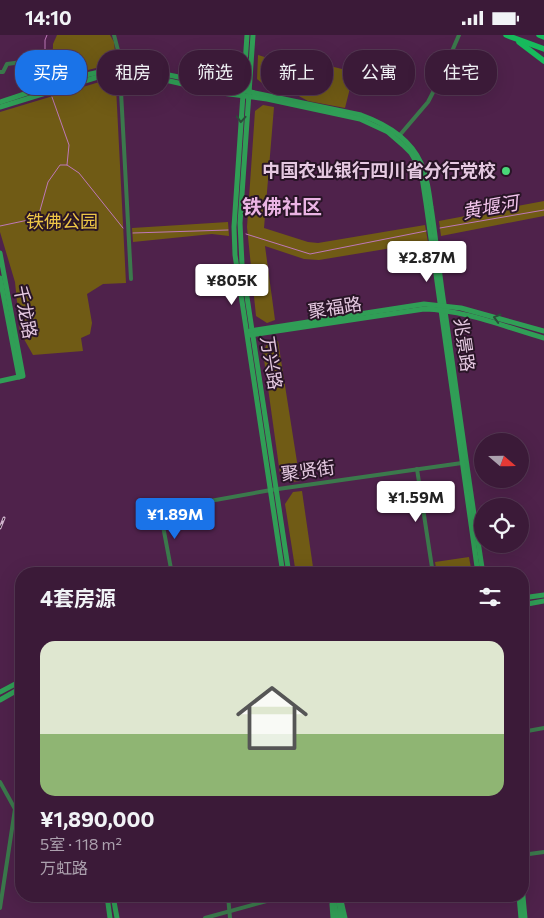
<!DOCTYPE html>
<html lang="zh">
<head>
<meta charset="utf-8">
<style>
  body { margin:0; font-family:Commissioner,"Noto Sans SC",sans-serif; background:#422340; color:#f1f3f6; height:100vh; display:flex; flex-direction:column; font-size:19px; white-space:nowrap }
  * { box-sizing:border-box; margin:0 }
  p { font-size:16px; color:#aca1ae }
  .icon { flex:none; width:28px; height:28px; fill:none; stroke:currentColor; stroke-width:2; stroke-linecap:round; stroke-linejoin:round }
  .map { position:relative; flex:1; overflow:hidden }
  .panel { position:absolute; left:15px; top:532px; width:514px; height:335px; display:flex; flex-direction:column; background:#3b1a38; border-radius:20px; box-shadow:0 5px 20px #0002,0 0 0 1px #543853 }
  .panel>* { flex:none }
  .top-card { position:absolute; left:15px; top:15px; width:515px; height:45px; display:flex; gap:10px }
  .needle { width:32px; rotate:110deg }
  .fabs { position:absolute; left:474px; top:398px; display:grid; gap:10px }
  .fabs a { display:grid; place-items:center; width:55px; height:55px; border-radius:50%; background:#3b1a38; box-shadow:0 5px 20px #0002,0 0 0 1px #543853; font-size:25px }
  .price { position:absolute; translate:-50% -42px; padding:0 11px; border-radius:5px; background:#fff; color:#222; font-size:16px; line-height:32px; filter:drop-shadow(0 1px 2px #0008) }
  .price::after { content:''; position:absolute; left:50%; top:30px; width:15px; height:11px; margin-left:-8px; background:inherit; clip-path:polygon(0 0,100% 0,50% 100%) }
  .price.active { background:#1a73e8; color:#fff }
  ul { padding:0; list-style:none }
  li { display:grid; align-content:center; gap:10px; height:265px; padding:0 25px }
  li span { display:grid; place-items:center; height:155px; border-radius:15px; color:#555 }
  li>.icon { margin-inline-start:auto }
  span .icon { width:90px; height:90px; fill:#fffc; stroke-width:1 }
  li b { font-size:21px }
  h2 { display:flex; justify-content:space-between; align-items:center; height:60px; padding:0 25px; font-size:21px }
  .pill { padding:0 18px; border-radius:20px; background:#3b1a38; box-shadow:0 5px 20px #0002,0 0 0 1px #543853; font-size:18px; line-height:45px }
  .pill.active { background:#1a73e8; color:#fff }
  .status { display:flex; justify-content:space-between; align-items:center; height:35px; padding:0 25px; background:#3b1a38; direction:ltr }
  .status svg { height:14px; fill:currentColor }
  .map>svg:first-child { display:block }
  .green { fill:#705b15 }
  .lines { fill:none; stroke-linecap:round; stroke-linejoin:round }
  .stream { stroke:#be78b8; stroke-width:1 }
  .street { stroke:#3b794c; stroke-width:4 }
  .secondary { stroke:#309e56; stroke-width:5 }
  .primary { stroke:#17ba5c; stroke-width:5.5 }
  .rail-casing { stroke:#d1b3cd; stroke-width:3 }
  .rail { stroke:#291527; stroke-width:1; stroke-dasharray:4; stroke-linecap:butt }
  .oneway { stroke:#2c4c3a }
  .poi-dot { fill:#49d778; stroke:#291527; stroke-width:2 }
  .labels { text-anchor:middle; stroke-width:4; stroke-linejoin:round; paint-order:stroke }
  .poi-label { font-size:18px; font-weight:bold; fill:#e5c9e1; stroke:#291527; text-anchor:end }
  .park-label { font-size:18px; fill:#eec647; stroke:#291527 }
  .street-label { font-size:18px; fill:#e5c9e1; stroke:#291527 }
  .water-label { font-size:19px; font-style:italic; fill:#f3c5ed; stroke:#291527 }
  .quarter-label { font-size:20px; font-weight:bold; fill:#ebb4e4; stroke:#291527 }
</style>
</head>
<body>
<div class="status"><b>14:10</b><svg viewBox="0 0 49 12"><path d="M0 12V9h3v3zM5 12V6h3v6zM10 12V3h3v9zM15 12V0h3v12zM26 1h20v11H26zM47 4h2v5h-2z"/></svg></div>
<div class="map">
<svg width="544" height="883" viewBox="0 0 544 883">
  <rect width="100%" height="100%" fill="#4f224b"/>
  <g class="green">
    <path d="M57,0h53l4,7 2,21 -64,16 1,-35z"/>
    <path d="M258,20l23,7 13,-5 60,15 -9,36 -37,-7 -11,-6 -29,-7 -11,-9z"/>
    <path d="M106,45l10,7 10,196 -23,1 -16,10 5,29 -2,11 -9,4 2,13 -50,4 -13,-23 -5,-50 -15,-50v-120z"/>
    <path d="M263,70l11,2 -10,121 44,14 10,1 107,-18 3,17 -109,18 -15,-1 -39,-13 10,74 -8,3 -11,-7 -9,-89 8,-116z"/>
    <path d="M544,166v15l-103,20 -2,-15z"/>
    <path d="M228,187l1,14 -17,-2 -79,8 -1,-14z"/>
    <path d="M278,306l22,140 -9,1 -11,-8 -17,-122 5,-10z"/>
    <path d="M302,456l12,83h-18l-11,-70 8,-12z"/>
    <path d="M469,522l3,17h-35l-2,-12z"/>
  </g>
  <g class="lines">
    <g class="stream">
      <path d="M45,46v-41l2,-5"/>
      <path d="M52,62l17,48 -2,20"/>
      <path d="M0,191l33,-7 6,-5 9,-32 12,-17h7l12,8 44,55"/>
      <path d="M440,193l104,-18"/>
      <path d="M133,198l95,-3"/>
      <path d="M246,199l64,20 116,-23"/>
    </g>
    <g class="street">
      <path d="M114,0l5,19 12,225"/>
      <path d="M0,37h3l4,-8 30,-4"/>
      <path d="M399,101l29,-34 12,-23 19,-44"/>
      <path d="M417,434l16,105"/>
      <path d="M172,539l-12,-64 111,-20 191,-27"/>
      <path d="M522,697l22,-4"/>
      <path d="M0,747l15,27 -15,99"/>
      <path d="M522,820l22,-3"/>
      <path d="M228,861l2,22"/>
      <path d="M205,883l80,-22"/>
    </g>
    <g class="secondary">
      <path d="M247,0l-13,192 1,28 48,319"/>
      <path d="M253,0l-13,188 2,41 47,310"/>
      <path d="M0,67c45,-14 92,-35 140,-33l221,46c25,9 49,23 60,48 6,14 8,29 10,44 5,32 8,65 13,97 13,90 25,180 39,270"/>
      <path d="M0,72l101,-31 18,-2h20l83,19 45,6 93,20 28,13 15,13 8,8 7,12 4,12 4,26 52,371"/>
      <path d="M0,218l23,123 -23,5"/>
      <path d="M0,243l19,99"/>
      <path d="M250,296l174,-27 37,4 83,23"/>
      <path d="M250,300l174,-26c41,1 81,18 120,29"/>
      <path d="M522,563l22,-3"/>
      <path d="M522,570l22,-4"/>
      <path d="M0,657l21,-11"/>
      <path d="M0,665l21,-12"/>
      <path d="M522,851l3,32"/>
      <path d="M107,861l3,22"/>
      <path d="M113,861l4,22"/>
      <path d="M333,861l4,22"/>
      <path d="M340,861l5,22"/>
      <path d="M519,861l2,22"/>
      <path d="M339,866l2,17"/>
      <path d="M332,869l1,14"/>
    </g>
    <g class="primary">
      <path d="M506,0l38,14"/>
      <path d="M539,0l5,2"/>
      <path d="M519,7l25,19"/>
    </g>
    <g class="rail-casing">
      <path id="rail" d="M0,493l4,-10"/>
    </g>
    <use href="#rail" class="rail"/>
  </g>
  <defs><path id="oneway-chevron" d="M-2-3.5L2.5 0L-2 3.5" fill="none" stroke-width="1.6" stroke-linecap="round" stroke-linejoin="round" transform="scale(1.25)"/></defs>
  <g class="oneway">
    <use href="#oneway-chevron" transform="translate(241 84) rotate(94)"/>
    <use href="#oneway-chevron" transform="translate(497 283) rotate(-164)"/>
  </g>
  <circle class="poi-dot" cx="506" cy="136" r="5"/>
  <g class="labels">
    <g class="poi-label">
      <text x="496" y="142">中国农业银行四川省分行党校</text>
    </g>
    <g class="park-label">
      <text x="62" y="193">铁佛公园</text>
    </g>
    <g class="street-label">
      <text transform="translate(335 273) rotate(-9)" y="6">聚福路</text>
      <text transform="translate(25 277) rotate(79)" y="6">千龙路</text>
      <text transform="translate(464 310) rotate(82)" y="6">兆景路</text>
      <text transform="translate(271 328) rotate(81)" y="6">万兴路</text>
      <text transform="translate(308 436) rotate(-8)" y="6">聚贤街</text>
    </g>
    <g class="water-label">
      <text transform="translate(490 172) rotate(-10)" y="7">黄堰河</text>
    </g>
    <g class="quarter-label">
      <text x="282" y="179">铁佛社区</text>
    </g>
  </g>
</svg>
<div class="fabs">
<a><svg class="needle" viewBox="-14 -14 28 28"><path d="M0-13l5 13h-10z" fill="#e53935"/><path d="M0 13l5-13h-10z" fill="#aca1ae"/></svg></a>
<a><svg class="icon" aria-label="locate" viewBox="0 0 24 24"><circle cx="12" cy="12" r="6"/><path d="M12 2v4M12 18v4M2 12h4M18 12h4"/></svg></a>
</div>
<b class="price" style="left:427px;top:248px">¥2.87M</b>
<b class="price" style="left:232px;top:271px">¥805K</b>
<b class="price" style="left:416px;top:488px">¥1.59M</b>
<b class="price active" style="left:175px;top:505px">¥1.89M</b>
<div class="top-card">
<a class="pill active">买房</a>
<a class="pill">租房</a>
<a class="pill">筛选</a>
<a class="pill">新上</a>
<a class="pill">公寓</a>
<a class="pill">住宅</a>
</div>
<section class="panel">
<h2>4套房源<svg class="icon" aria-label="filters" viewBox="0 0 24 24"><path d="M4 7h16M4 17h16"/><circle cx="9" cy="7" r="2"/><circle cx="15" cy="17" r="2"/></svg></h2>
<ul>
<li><span style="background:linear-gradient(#dfe7d0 60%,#8fb573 0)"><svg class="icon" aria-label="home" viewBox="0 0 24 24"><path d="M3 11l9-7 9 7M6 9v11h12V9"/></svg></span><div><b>¥1,890,000</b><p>5室 · 118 m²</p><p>万虹路</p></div></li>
</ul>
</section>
</div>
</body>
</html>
